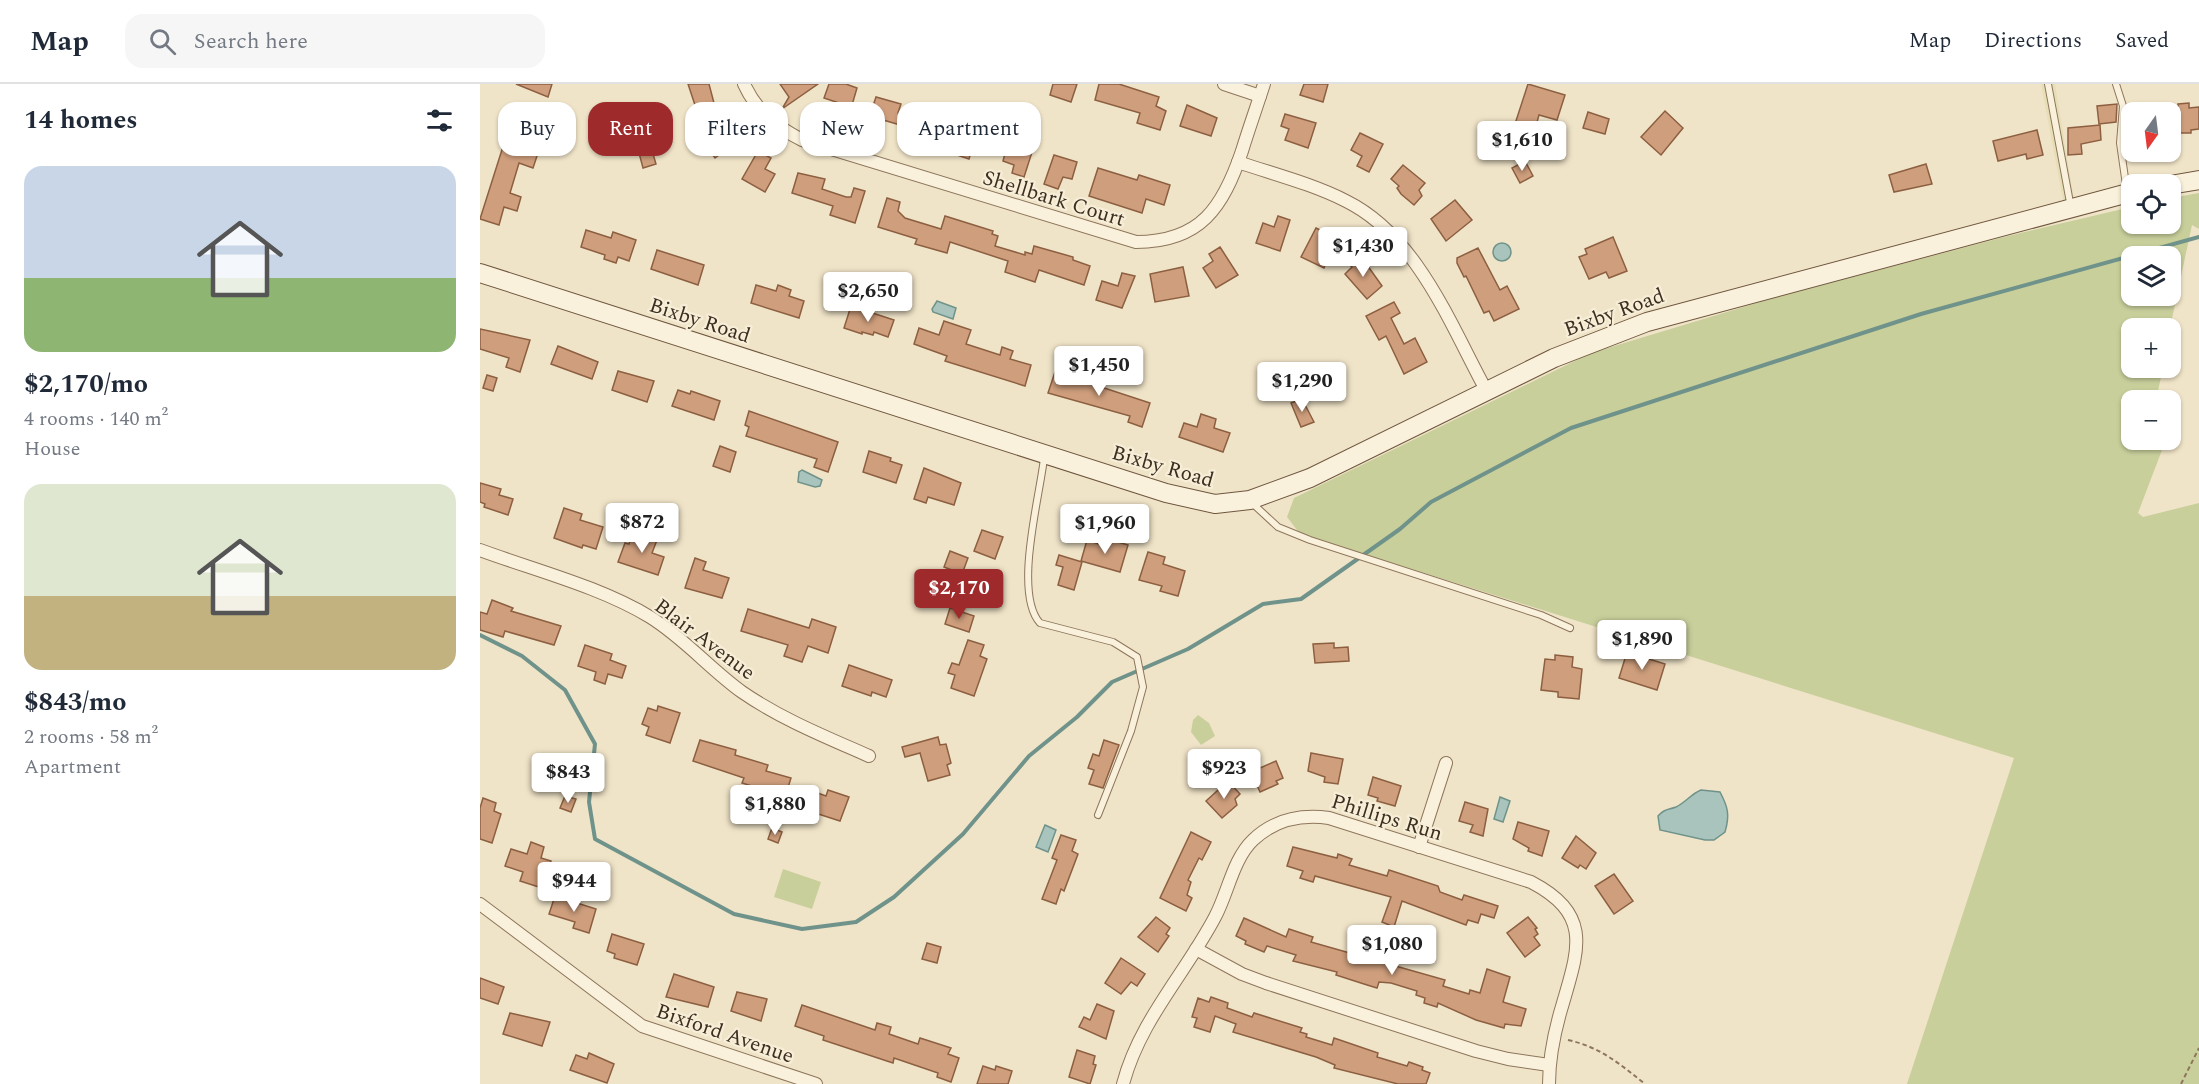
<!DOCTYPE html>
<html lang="en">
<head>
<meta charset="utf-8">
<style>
  body { margin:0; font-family:Spectral,serif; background:#f6f6f7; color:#1f2937; height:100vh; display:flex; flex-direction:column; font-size:22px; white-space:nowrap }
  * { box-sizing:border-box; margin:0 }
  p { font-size:20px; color:#747a83 }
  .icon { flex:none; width:33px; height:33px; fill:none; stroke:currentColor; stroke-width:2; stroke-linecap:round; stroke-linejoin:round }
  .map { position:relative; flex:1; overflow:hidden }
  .panel { display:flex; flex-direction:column; background:#fff; width:480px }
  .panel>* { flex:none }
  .hud { position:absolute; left:18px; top:18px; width:570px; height:54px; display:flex; gap:12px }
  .needle { width:39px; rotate:194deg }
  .buttons { position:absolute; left:1641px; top:18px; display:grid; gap:12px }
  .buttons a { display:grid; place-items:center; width:60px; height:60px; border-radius:12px; background:#fff; box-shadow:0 2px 4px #0004; font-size:30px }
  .price { position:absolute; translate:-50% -51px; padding:0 14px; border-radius:6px; background:#fff; color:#222; font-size:20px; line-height:39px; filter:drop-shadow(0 2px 3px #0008) }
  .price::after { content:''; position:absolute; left:50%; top:36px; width:18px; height:14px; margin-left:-9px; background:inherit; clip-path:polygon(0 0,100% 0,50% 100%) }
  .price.current { background:#9e2a2b; color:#fff }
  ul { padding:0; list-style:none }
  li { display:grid; align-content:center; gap:12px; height:318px; padding:0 24px }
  li span { display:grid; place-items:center; height:186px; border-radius:18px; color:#555 }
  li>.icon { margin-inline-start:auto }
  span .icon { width:108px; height:108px; fill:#fffc; stroke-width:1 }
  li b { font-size:26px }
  h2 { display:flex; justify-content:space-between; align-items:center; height:72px; padding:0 24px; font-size:26px }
  .pill { padding:0 21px; border-radius:18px; background:#fff; box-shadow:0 2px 4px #0004; font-size:21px; line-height:54px }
  .pill.current { background:#9e2a2b; color:#fff }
  header { display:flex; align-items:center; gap:36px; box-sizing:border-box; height:84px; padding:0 30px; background:#fff; border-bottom:2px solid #e0e1e3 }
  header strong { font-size:28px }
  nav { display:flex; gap:33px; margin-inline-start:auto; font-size:21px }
  .search { width:420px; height:54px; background:#f6f6f7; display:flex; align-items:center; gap:15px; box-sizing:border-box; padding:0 21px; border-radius:18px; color:#747a83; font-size:22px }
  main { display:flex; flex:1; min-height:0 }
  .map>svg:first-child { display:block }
  .farmland { fill:#e6deb5 }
  .green { fill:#c9cf9b; fill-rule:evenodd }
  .water { fill:#a9c4bc; stroke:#6f938a; stroke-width:1.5 }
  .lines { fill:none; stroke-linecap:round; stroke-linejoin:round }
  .stream { stroke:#6f938a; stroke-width:4 }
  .building { fill:#cf9f7d; stroke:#8d5f41; stroke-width:1.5 }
  .lane-casing { stroke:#8d765c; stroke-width:8 }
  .street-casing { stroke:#8d765c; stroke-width:14 }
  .secondary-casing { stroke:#6f573f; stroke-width:20 }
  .path { stroke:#8d765c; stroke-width:2; stroke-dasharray:4.5 3; stroke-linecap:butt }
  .lane { stroke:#faf1dc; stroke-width:6 }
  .street { stroke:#faf1dc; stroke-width:12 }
  .secondary { stroke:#faf1dc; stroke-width:18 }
  .labels { text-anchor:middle; stroke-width:4.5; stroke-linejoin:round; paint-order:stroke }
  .street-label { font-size:21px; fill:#3d2e20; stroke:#f7eed8 }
</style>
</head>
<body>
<header>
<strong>Map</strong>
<div class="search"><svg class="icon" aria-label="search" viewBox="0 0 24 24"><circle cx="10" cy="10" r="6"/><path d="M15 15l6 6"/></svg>Search here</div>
<nav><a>Map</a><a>Directions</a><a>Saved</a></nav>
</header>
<main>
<section class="panel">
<h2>14 homes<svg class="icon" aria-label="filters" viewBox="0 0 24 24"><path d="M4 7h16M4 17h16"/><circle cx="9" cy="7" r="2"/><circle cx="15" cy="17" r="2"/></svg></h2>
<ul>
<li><span style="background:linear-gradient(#c9d6e8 60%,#8fb573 0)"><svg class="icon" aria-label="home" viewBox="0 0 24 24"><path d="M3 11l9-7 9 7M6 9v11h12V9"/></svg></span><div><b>$2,170/mo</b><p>4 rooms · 140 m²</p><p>House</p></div></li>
<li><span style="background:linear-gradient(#dfe7d0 60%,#c2b280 0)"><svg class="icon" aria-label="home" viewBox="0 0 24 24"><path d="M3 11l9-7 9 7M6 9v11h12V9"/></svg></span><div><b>$843/mo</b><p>2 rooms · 58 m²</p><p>Apartment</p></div></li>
</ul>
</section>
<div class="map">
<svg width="1719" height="1000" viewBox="0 0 1719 1000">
  <rect width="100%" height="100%" fill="#f0e4c8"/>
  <path class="farmland" d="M1561,0h14l19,116 -10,5z"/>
  <g class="green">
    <path d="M1719,109v36l-7,-4 -22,103h-38v40h31l-7,32h-24v40h27l3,10 -24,63 5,4 56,-14v581h-292l107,-326 -714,-224 -13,-17 7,-19 297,-145 182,-55 235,-62 123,-29 1,17h38l1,-26zM1652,172h38v40h-38z"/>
    <path d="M718,631l11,8 6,13 -14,9 -10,-13 2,-12z"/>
    <path d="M303,785l38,13 -9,27 -38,-12z"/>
  </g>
  <g class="water">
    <circle cx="1022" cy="168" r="9"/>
    <path d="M457,217l19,7 -3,11 -20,-7 -1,-3z"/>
    <path d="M322,386l20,10 -2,6 -5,1 -17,-5 1,-10z"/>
    <path d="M1221,706l19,2c8,15 10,23 5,40l-11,8h-9l-45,-10 -2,-14c6,-7 10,-6 18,-9 9,-4 15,-13 25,-17z"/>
    <path d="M1020,713l10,4 -7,21 -9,-3z"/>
    <path d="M565,741l11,5 -8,22 -12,-5z"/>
  </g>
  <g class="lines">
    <path class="stream" d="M0,551l42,21 43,34 30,54 -6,58 6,37 139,75 68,15 54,-7 38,-25 69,-63 66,-78 48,-39 35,-35 76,-33 75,-45 38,-5 99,-70 31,-27 140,-74 350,-114 278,-77"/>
  </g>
  <g class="building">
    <path d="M36,0h36l-4,13z"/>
    <path d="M208,0h21l5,19 -18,5z"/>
    <path d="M300,0h38l-36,25 7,-12z"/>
    <path d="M349,0h17l11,4 -5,17 19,7 5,-15 25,7 -3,9 43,13 2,3 -6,21 -27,-11 4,-10 -31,-9 -3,11 -43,-13 5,-14 -18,-6z"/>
    <path d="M573,0h24l-6,18 -21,-7z"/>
    <path d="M619,0h20l40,13 -3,9 10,5 -6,19 -23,-7 3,-10 -45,-13z"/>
    <path d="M824,0h24l-5,18 -23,-7z"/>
    <path d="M1048,0l37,11 -8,25 -18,-5 -5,18 -20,-6z"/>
    <path d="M1709,19v5l10,-1v22l-8,1v3h-21v-20l3,-4 5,-1v-4z"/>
    <path d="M1637,20l-1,18 -17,2 -2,-18z"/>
    <path d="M707,21l30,13 -6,18 -31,-10z"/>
    <path d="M1185,27l18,17 -22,27 -20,-18z"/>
    <path d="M34,28l29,9 -10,30 5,2 -5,15 -14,-5 -9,30 11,4 -4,14 -13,-4 -5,18 -19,-6z"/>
    <path d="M1108,28l21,7 -4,15 -22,-6z"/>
    <path d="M805,30l31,9 -8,25 -23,-8 4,-11 -8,-3z"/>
    <path d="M238,39l8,10 8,-7 9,11 -28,21 -15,-21z"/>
    <path d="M486,41l23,7 -6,21 -11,-4 -3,10 -12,-4z"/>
    <path d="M1620,41l1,15 -20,4 1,10 -14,1v-27z"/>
    <path d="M1557,46l6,25 -16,4 -1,-5 -28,7 -5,-20z"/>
    <path d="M165,48l5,23 3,-1 3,10 -13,4 -9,-34z"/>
    <path d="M880,49l23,11 -14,28 -12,-6 5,-10 -11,-6z"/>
    <path d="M529,54l25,8 -10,31 -12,-4 2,-8 -11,-4z"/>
    <path d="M278,67l13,7 -6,11 10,5 -10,18 -23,-13z"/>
    <path d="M574,71l23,7 -5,17 -9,-2 -5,12 -14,-5z"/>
    <path d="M1045,77l8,15 -13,7 -8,-15z"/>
    <path d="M1446,80l6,20 -38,8 -5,-17z"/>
    <path d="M923,81l22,18 -6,7 3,6 -8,9 -13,-11 -4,-6 2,-2 -8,-7z"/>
    <path d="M618,84l39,12 2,-5 31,10 -6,20 -18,-6 -4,14 -53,-17z"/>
    <path d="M318,89l27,6 -3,10 24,8h5l3,-9 11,3 -10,32 -25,-8 3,-9 -41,-13z"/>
    <path d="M407,114l13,4 -2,9 7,7 36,11 4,-13 48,15 -1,3 6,2 -3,10 30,9v-3l7,2 2,-8 39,11v3l17,6 -6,19 -45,-15 -4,12 -30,-10 3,-11 -58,-19 -3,11 -32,-9 2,-5 -39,-12z"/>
    <path d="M975,116l17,20 -26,21 -15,-22z"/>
    <path d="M798,132l12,4 -10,31 -24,-8 7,-20 11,4z"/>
    <path d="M836,144l12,6 -4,8 8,4 -8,22 -23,-11z"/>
    <path d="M106,146l25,8 2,-6 23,8 -7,21 -11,-4 -2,6 -12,-4 1,-4 -24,-8z"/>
    <path d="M1133,153l14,34 -18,7 -3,-6 -17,7 -10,-22 8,-3 -2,-5z"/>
    <path d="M740,163l18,28 -22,13 -13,-20 10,-7 -4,-7z"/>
    <path d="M998,164l22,42 7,-4 12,23 -25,12 -5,-10 -5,2 -18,-37 -2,1 -7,-14v-5z"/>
    <path d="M177,166l47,15 -6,20 -47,-16z"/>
    <path d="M880,171l22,31 -15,13 -22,-25 7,-7 -3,-3z"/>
    <path d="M703,183l6,29 -34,6 -5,-28z"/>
    <path d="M642,189l13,3 -13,32 -26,-8 6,-19 16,5z"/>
    <path d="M276,201l20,6 2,-6 13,5 -2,6 15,5 -5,17 -48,-15z"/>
    <path d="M914,218l6,11 -9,5 13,26 11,-6 12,24 -23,12 -18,-38 -7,4 -13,-24z"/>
    <path d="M371,222l43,14 -6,17 -14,-5 -1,3 -11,-3v2l-18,-6z"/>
    <path d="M464,237l27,9 -5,14 34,11 2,-8 11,4 -3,8 21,6 -6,21 -80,-25 2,-5 -33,-12 5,-16 20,7z"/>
    <path d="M0,245l50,11 -10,32 -14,-5 3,-9 -29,-9z"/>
    <path d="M78,262l40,16 -6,17 -41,-15z"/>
    <path d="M138,287l36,10 -7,21 -35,-12z"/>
    <path d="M587,287l23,8 -1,4 61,20 -8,24 -14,-5 2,-6 -82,-23 7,-21 11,4z"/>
    <path d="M7,291l10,3 -4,13 -10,-3z"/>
    <path d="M198,306l12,4 1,-3 29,10 -6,19 -42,-14z"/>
    <path d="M822,315l12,23 -13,5 -10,-24z"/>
    <path d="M269,327l89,31 -10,30 -14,-5 3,-8 -71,-23 3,-9 -4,-2z"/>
    <path d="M721,330l15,5 -2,9 16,5 -7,19 -44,-15 5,-14 13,4z"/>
    <path d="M240,362l16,6 -6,20 -17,-6z"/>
    <path d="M389,367l22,7 -1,3 12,4 -6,18 -33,-11z"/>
    <path d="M444,384l37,15 -7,22 -26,-8 -2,6 -12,-4z"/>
    <path d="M0,399l21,6 -2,6 14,4 -5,16 -24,-8 1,-3 -5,-2z"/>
    <path d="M84,424l18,6 -2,6 23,7 -7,22 -13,-4 -1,3 -28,-10z"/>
    <path d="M502,446l21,7 -8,22 -21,-8z"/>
    <path d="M153,448l24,8 -5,13 12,4 -6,18 -40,-13 7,-19 4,1z"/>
    <path d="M607,456l21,7 3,-7 17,5 -8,27 -39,-11z"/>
    <path d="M470,467l18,7 -6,16 -18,-7z"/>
    <path d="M668,468l17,5 -2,7 22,7 -7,25 -18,-5 2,-5 -23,-6z"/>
    <path d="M579,471l23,7 -8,28 -16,-5 5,-18 -7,-2z"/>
    <path d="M215,474l11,4 -3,8 26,8 -7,20 -37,-10z"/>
    <path d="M12,516l21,8 -2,3 50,15 -7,19 -49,-14 -2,6 -23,-7v-18l7,2z"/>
    <path d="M470,524l24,8 -5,16 -24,-8z"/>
    <path d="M268,525l61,19 3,-9 24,8 -8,26 -20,-7 -6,16 -18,-6 4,-11 -47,-14z"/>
    <path d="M488,556l16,5 -4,11 7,3 -13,37 -23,-8 4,-13 -7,-2 4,-10 7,2z"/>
    <path d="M854,559v5l14,-1 1,14 -34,2 -2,-19z"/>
    <path d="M105,561l27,9 -2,6 16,6 -4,12 -14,-4 -3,10 -11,-4 2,-8 -18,-6z"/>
    <path d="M1147,568l38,12 -8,26 -38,-12z"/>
    <path d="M1075,571l18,2 -1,10 10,2 -3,30 -21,-2v-5l-17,-2 4,-31 10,1z"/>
    <path d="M369,581l43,15 -6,17 -14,-5 -1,4 -29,-10z"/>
    <path d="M178,622l22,7 -10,30 -24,-8 3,-8 -7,-3 6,-16 9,3z"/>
    <path d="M458,653l2,8 6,-1 5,19 -4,2 3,10 -22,6 -8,-28 -15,4 -3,-10z"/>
    <path d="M220,656l36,10 -1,5 33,10 -2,6 25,7 -6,19 -7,-2 -4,12 -23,-8 4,-12 -13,-4 2,-5 -51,-17z"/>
    <path d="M624,656l15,5 -16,43 -14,-4 5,-14 -6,-2 5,-14 6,2z"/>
    <path d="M831,669l32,6 -5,25 -14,-2 1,-5 -17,-6z"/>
    <path d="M796,677l7,17 -7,3 2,3 -18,8 -9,-20z"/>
    <path d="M893,693l28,9 -6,20 -18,-5 1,-3 -10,-3z"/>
    <path d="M748,697l12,13 -5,5 2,6 -15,13 -16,-17z"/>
    <path d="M348,706l21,7 -9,24 -31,-10 6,-19 11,4z"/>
    <path d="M85,712l11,3 -5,13 -11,-4z"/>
    <path d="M3,714l13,5 -2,8 7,3 -9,29 -12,-4v-31z"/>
    <path d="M985,718l23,7 -5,27 -13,-4 3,-7 -14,-4z"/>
    <path d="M1038,738l31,9 -7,25 -14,-5 1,-3 -16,-9z"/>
    <path d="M292,744l10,4 -4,11 -10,-4z"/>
    <path d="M711,748l20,10 -9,18 -3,-2 -11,22 3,2 -4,13 5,3 -6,13 -26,-13z"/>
    <path d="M581,751l15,5 -4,11 6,3 -14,37 -3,-2 -5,15 -14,-5 15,-39 -5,-2z"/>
    <path d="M1096,752l20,17 -10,16 -6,-4 -2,3 -16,-10z"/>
    <path d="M51,758l13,5 -3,11 10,3 -9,27 -22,-7 3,-9 -18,-6 6,-17 16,5z"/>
    <path d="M813,763l44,11 1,-4 14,5 -3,6 38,11 2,-6 49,16 2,6 22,8 2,-5 34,11 -4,12 -13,-4 -3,9 -10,-3 -2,5 -64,-24 -8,26 -12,-5 9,-25 -76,-21 -2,6 -13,-4 3,-7 -16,-5z"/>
    <path d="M1134,790l19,27 -19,13 -19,-28z"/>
    <path d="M75,812l41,13 -7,24 -16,-5 2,-6 -26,-8z"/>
    <path d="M676,833l14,11 -4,6 3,2 -11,16 -20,-15z"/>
    <path d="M1048,833l9,11 -2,1 3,5 -4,3 6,8 -15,12 -18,-24z"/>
    <path d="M764,834l42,19 3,-8 24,8 -2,5 134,38 -2,6 26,8 1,-4 10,3 7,-24 23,8 -7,25 23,7 -5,17 -16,-2 -1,4 -28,-8 -38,-17 -1,4 -13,-4 1,-5 -9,-3 1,-4 -26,-8 -12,-1 -2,6 -13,-4 -28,-9 1,-3 -44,-11 3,-6 -29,-9 -3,6 -19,-8 1,-3 -10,-5z"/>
    <path d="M132,850l32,10 -7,21 -23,-7 1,-4 -8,-3z"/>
    <path d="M447,859l14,4 -4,16 -15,-4z"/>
    <path d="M641,874l24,16 -8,12 -6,-4 -10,12 -16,-11z"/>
    <path d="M194,890l40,13 -6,20 -42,-10z"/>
    <path d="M0,894l24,9 -6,17 -18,-6z"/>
    <path d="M257,908l30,7 -6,22 -30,-10z"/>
    <path d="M731,913l17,6 -1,5 25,9 2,-4 48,15 -2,4 7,2 -1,3 26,8 2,-7 44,15 -1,4 30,9 2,-4 14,5 -1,3 8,3 -4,11h-28l-64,-16 1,-3 -19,-8 -83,-25 3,-8 -21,-8 -5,16 -16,-5 3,-9 -5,-1 6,-19 11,4z"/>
    <path d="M617,920l17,7 -8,28 -27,-12 5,-10 6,3z"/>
    <path d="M322,921l73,25 2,-7 14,4 -2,7 29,10 2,-6 31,10 -3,6 11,4 -8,24 -14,-5 1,-4 -44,-15 -1,5 -70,-23 1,-4 -29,-10z"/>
    <path d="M30,929l40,9 -8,24 -39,-12z"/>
    <path d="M597,966l18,6 -2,8 3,1 -6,19 -21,-7z"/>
    <path d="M109,969l25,11 -7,19 -37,-13 6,-15 11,4z"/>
    <path d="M503,982l12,4 1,-4 16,5 -4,13h-31z"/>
  </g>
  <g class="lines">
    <g class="lane-casing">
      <g id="lane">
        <path d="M1568,0l23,124"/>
        <path d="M1636,0l7,22 -3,37 7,49"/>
        <path d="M564,374c-4,38 -31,135 -4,165l73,19 24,15 6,30 -12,44 -33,84"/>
        <path d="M772,419l26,24 32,13 231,75 29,13"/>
      </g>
    </g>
    <g class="street-casing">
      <g id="street">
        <path d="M264,0c13,28 31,42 58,56l334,102c65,0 87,-35 106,-91 7,-23 15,-45 22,-67"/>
        <path d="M744,0l36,12"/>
        <path d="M758,78c35,12 75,22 108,39 71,35 104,123 140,189"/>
        <path d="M0,466c54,20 121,37 170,67 34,21 60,52 92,75 39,27 84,45 127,64"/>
        <path d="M939,763l27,-84"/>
        <path d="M0,820l162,122 174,58"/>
        <path d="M716,865l46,25 24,9 210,68 32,8 41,6"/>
        <path d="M643,1000c17,-64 62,-110 92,-167 13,-24 18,-58 38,-77 21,-20 47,-26 76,-22l202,64c61,32 48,66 32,121 -8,26 -14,53 -14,81"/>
      </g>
    </g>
    <g class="secondary-casing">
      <g id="secondary">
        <path d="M1690,101l29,-5"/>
        <path d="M0,189l686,220 49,11 35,-4 60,-22 244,-120 93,-36 485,-130"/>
      </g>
    </g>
    <g class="path">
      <path d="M1088,956c32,7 52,24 77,44"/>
      <path d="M1701,1000l18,-36"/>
    </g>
    <use href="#lane" class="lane"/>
    <use href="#street" class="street"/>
    <use href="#secondary" class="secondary"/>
  </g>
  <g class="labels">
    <g class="street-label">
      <text transform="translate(574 114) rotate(17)" y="7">Shellbark Court</text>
      <text transform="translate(1134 228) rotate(-20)" y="7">Bixby Road</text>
      <text transform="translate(220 236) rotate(18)" y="7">Bixby Road</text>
      <text transform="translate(683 382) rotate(16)" y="7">Bixby Road</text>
      <text transform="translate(225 555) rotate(37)" y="7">Blair Avenue</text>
      <text transform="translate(907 733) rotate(17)" y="7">Phillips Run</text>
      <text transform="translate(245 949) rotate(19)" y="7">Bixford Avenue</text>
    </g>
  </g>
</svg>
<div class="buttons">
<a><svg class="needle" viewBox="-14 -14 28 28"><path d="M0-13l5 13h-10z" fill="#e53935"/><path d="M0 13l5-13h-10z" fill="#747a83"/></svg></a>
<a><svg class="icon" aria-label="locate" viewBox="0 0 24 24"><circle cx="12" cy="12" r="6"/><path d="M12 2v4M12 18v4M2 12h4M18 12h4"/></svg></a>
<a><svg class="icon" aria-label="layers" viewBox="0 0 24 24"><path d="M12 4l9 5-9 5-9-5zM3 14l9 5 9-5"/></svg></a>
<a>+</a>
<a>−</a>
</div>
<b class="price" style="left:1042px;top:88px">$1,610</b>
<b class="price" style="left:883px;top:194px">$1,430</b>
<b class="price" style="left:388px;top:239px">$2,650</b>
<b class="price" style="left:619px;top:313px">$1,450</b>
<b class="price" style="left:822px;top:329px">$1,290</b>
<b class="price" style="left:162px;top:470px">$872</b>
<b class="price" style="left:625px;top:471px">$1,960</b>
<b class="price current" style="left:479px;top:536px">$2,170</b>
<b class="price" style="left:1162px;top:587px">$1,890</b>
<b class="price" style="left:744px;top:716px">$923</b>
<b class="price" style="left:88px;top:720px">$843</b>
<b class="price" style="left:295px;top:752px">$1,880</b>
<b class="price" style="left:94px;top:829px">$944</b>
<b class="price" style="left:912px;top:892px">$1,080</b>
<div class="hud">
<a class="pill">Buy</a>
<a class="pill current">Rent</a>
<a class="pill">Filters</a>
<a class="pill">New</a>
<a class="pill">Apartment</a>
</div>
</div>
</main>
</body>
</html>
